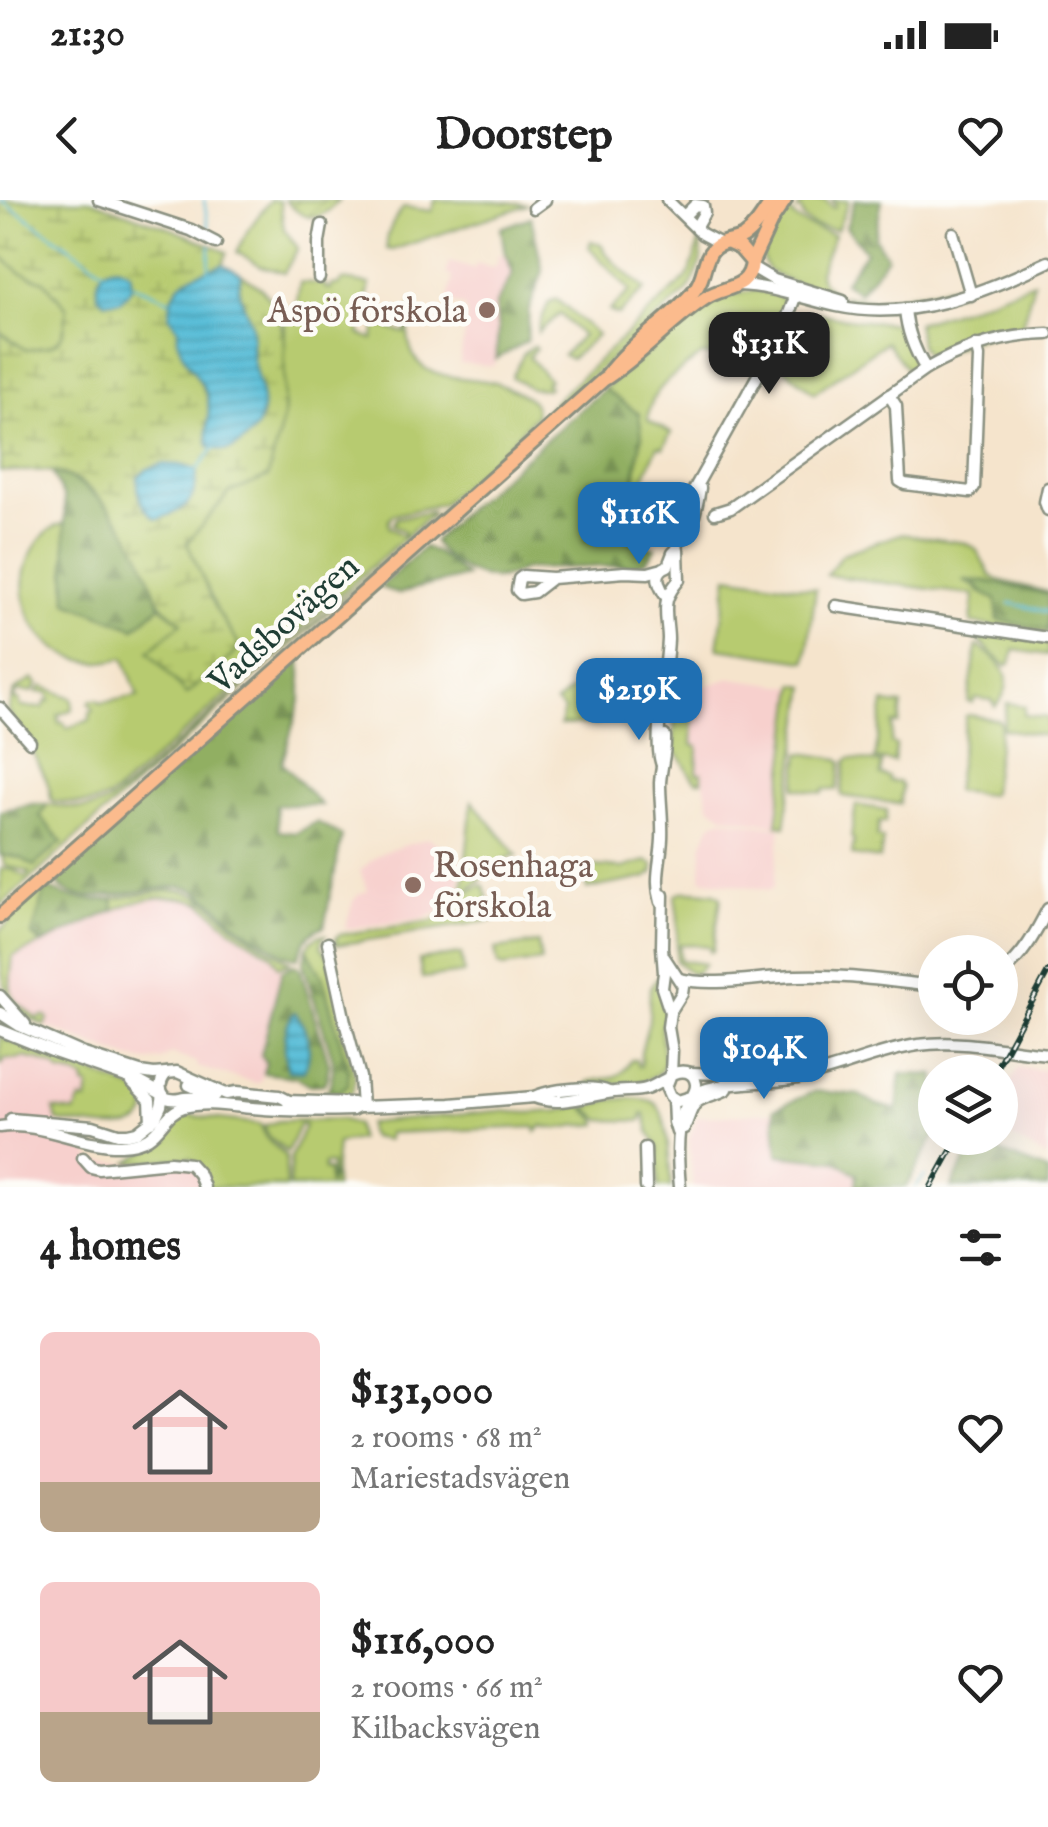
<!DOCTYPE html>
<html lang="en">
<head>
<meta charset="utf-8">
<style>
  body { margin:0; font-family:"IM FELL English",serif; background:#f6f6f6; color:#222; height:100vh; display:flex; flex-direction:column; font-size:38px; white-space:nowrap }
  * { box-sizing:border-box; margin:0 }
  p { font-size:32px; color:#767676 }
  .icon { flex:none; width:55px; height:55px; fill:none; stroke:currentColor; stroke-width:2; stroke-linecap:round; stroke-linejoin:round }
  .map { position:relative; height:987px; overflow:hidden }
  .drawer { display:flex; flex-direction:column; background:#fff; flex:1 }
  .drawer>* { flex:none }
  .buttons { position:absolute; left:918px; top:735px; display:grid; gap:20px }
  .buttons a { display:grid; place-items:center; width:100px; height:100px; border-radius:50%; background:#fff; box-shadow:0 10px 40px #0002; font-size:50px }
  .price { position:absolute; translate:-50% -85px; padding:0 22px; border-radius:20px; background:#1f6fb2; color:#fff; font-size:32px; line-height:65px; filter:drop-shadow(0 2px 5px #0008) }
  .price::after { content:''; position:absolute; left:50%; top:60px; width:30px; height:22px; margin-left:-15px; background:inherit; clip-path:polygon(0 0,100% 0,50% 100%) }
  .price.active { background:#222; color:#fff }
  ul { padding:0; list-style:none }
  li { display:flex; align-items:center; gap:30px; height:250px; padding:0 40px }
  li span { display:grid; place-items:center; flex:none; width:280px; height:200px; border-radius:15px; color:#555 }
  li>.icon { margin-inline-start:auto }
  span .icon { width:120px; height:120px; fill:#fffc; stroke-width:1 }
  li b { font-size:42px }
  h2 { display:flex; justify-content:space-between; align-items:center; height:120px; padding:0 40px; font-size:42px }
  .status { display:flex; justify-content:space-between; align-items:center; height:70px; padding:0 50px; background:#fff; direction:ltr }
  .status svg { height:28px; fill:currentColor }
  header { display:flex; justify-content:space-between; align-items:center; height:130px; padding:0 40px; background:#fff; font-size:45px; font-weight:800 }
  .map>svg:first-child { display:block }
  .built { fill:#f7d0cd }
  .green { fill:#b7cb6f; stroke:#6b8452; stroke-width:2.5 }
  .forest { fill:url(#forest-firs); stroke:#58764b; stroke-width:2.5 }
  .wetland { fill:url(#wetland-marsh); stroke:#6b8452; stroke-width:2.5 }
  .garden { fill:url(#garden-furrows); stroke:#6b8452; stroke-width:2.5 }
  .water { fill:url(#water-rules); stroke:#3c7e86; stroke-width:2.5 }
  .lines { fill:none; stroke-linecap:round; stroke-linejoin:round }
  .stream { stroke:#5abed8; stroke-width:2.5 }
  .minor-casing { stroke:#8a9080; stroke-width:15 }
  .major-casing { stroke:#8a9080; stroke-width:18 }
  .minor { stroke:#fff; stroke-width:10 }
  .major { stroke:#fbbb8d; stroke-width:12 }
  .rail-casing { stroke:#1f3d34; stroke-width:6 }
  .rail { stroke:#fdfcf7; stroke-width:2.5; stroke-dasharray:8; stroke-linecap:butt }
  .education-dot { fill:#8d6e63; stroke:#fdfcf7; stroke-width:4 }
  .labels { text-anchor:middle; stroke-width:9; stroke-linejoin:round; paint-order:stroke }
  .education-label { font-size:35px; fill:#785e54; stroke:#fdfcf7; text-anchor:end }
  .street-label { font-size:35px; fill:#1f3d34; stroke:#fdfcf7 }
</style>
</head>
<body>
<div class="status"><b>21:30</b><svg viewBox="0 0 49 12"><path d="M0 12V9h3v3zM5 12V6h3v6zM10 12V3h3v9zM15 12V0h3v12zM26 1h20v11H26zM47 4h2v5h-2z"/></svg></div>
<header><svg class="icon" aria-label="back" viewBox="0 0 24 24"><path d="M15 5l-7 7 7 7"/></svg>Doorstep<svg class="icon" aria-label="heart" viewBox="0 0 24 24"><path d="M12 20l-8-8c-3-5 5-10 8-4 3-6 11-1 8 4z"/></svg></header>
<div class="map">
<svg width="1048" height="987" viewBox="0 0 1048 987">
  <defs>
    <pattern id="forest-firs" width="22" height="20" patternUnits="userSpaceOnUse" patternTransform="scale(2.5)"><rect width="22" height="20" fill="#91af62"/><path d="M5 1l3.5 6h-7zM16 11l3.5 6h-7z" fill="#769052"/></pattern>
    <pattern id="wetland-marsh" width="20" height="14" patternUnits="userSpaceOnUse" patternTransform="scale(2.5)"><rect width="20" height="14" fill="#b7cb6f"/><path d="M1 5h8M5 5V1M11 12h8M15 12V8" fill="none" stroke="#94a65c"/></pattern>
    <pattern id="garden-furrows" width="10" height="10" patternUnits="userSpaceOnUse" patternTransform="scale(2.5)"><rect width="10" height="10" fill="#b7cb6f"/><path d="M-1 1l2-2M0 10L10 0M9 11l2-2" fill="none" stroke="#94a65c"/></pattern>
    <pattern id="water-rules" width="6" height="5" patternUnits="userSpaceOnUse" patternTransform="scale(2.5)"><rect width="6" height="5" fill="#5abed8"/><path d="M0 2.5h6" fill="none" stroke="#4a9cb0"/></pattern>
  </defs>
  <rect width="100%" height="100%" fill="#fdfcf7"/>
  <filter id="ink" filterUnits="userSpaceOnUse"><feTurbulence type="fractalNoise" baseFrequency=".01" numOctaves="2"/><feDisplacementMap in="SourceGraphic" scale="20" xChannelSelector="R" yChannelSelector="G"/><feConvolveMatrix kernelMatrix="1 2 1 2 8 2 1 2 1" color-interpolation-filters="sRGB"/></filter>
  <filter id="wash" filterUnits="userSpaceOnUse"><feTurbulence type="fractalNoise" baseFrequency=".0048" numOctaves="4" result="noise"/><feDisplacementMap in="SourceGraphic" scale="40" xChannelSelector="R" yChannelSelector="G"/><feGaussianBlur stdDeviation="2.25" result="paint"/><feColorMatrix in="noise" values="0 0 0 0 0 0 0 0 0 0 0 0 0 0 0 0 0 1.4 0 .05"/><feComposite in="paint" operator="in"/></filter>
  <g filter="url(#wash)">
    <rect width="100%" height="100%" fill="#f5e4cc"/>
    <g class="built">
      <path d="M498,54l21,4 -25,108 -34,-3 7,-52 -3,-1 1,-4 -18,-4 6,-24 -7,-5 3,-11 25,7 3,-6 14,5 6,-3z"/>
      <path d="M731,478l65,9 -19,138 -53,-9 -15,-11 -7,-31 -5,-1 -5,-27 1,-30h5l1,-28z"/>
      <path d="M720,619l61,9 -7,59 -4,3 -69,-11 1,-33 8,-21z"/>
      <path d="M429,638l33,23 -3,27 -11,16 -11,9 -12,5 -80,11 8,-28 6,-7 9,-3 -8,-20 13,-12 14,-8z"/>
      <path d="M167,697l24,3 12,4 29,26 36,22 9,10 5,9 -21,84 5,8 -5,17 -4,3 -60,-16 -1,-5 -25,-8 -10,6 -14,1 -18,-3 -84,-32 -32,-25 -3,-9 3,-36 110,-50z"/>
      <path d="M23,857l16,3 15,6 6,7 15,2 11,5 3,5 -2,16 -12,11 -18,9 -3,13 4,6 32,13 1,8 36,2 62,-5 10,6 9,23h-208v-123l3,-1v-5l13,1z"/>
      <path d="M1018,868l30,2v88l-48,-27v-31z"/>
      <path d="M774,912l3,49 1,-6 57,6 22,13 -1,13h-163l-4,-48 8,-22z"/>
    </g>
    <g class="green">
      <path d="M270,0l10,1 4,28 14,19 -14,25 -23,-7 -24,-14 11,-22z"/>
      <path d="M435,0c27,0 69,0 92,5l-135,45 -5,-1c-2,-16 7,-30 17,-42l28,4z"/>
      <path d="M806,0h19l8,8 3,-2 -4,-6 17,1 -12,29 -23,-4 -10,-7 -3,-9h-4z"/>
      <path d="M787,8c14,20 27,19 47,27l-15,37 2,8 15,16c-38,-18 -97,-12 -63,-69 4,-7 10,-13 14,-19z"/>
      <path d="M700,40c5,18 -3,36 -13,51l-687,615v-37h11l16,8 3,-5 -26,-7 -2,-10 18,3 42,-16 -22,-26 7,-12c44,7 52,9 86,-21l374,-330 46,-50 133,-125 4,-6z"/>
      <path d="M591,41l10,4c11,19 28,29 44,44l-27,26 -9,-4 21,-20 -41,-44z"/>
      <path d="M0,55l20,17 24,9 23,27c-3,36 -7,37 -41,42l-26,-18z"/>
      <path d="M342,80l28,4 -11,50 14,5 4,-14 28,8 8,-32 4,1c-4,13 -11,25 -8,39 7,45 57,33 86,42 7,2 15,6 22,9 12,6 18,8 19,22l-29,33 -65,57 -49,11 -4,5v7l14,9 2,-4 -12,-7 3,-7 35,-6 1,1 -316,280c-21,15 -37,11 -62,8l-3,-2c-1,-21 -15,-34 -20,-54l-23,-34c10,-25 -1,-17 25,-32l5,5 -6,8 -15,-1 -3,8 5,1 2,7 22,1 3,-7h4l-2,-8 -11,-1 5,-6 30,12 1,11 -15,6 1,8 4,-1 4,6 23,-8v-8l4,-2 -5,-7 2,-3h7l3,3 37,-7 -14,-38c-13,3 -25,6 -38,3 -50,-9 -78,-64 -54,-109 8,-14 17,-26 34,-29l1,79 67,26 26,-22 22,17 4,70 35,-27 17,-17 -1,-8 -20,-30 -30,-68 42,-50 54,-74 2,-109h4l8,-9 3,-19 25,2v4l6,1 1,-4h7z"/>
      <path d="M1034,82l-13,47 -42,9 -42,17 -10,1 -7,-11 -3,-22 49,-15z"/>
      <path d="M958,85l1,3 7,-2c-10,12 -30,6 -39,15 -26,4 -64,11 -86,-6l35,6z"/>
      <path d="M756,90c7,2 19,2 25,7 13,12 -17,56 -24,70h-9l-18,-10 -28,-2c-23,16 -54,34 -54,65l23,13 -8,15 -5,-2 -18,40 7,4 3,15 -16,-8c1,-29 9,-54 5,-83l-35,-25 101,-85 20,-8z"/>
      <path d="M556,99c14,13 28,23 41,36l-26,24 -8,-4 19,-19 -22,-22 -22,18 1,-7 10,-23z"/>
      <path d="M810,112l44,8 46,4 15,39 -6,9 -23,-30 -72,51 -37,-31 24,-40z"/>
      <path d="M534,146l2,2 -7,9 20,23 -4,3 4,4 -2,2 -17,-1 -18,-11 12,-24z"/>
      <path d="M900,334l66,9 10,6 14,26 8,5 50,12v2l-62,-13 -8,10 18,9 2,20 50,10v4l-77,-11 3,-28 -147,-20 15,-21z"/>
      <path d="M728,376l88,13 -10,72 -88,-13z"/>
      <path d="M980,431l68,10v14l-34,-5 -3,13 -5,3 -27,-25z"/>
      <path d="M977,446c27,16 42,34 18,61l-3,-7 -17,-2 -2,5 -5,-1z"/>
      <path d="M678,465l-1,16 22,7 -1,28 -5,1 -1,28 6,1 -1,27h5v8h-6c-10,-8 -11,-22 -22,-30l1,-84z"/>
      <path d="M589,482l10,16 3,-1 10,12 -1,4 -14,11 -37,1 4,-15 -8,-7 17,-14 4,2 -2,-4 2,-2 4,3z"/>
      <path d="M795,484l11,2 -21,140 -8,-1z"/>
      <path d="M884,503l18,2 -3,19h-6l-2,19 5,2 -2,17 -19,-3z"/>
      <path d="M1007,503l18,3 -1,9 24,3v18l-45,-7z"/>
      <path d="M969,515l29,5 3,3 -9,69 -3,3 -34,-4 11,-75z"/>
      <path d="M802,553l37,6 3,3 -5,28 -13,-1 -1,4 -28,-5 5,-34z"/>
      <path d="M849,558l33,5 -2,12 9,2v4l10,1 3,5 -2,17 -57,-8 -2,-3 5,-31z"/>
      <path d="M472,601l45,54c-22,4 -33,25 -52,36l-2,-2z"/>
      <path d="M856,605l31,5 -1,12h-7l-2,15 6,2 -3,20 -28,-4 2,-15 -3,-3z"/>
      <path d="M646,661l7,3v9l-8,5 -58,11v-16l8,-7 27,2z"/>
      <path d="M47,681l-15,55 10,8 -29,12c-4,39 -8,39 25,63l4,-3h4l2,3 -3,7c-45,-19 -45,-47 -45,-95z"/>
      <path d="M480,685l4,1 10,34 -158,25v-7l3,-3 94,-14 16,-11 10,-12z"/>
      <path d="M169,690l15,1 18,6 -2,3 3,-2 5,4 29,26 53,34 -11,5 -7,-12 -40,-25 -29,-26 1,-3 -3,2c-28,-11 -60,-5 -87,7l-1,-11z"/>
      <path d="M696,691l19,2 6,4 -8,54 -3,1v-4l-3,-2 -27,-2v16l25,4 -6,7 -7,3 -16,-13 2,-43 -3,-22 6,-4z"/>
      <path d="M320,735h6l-4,4 -1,7 8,12 26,119 -3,15 -9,6 -21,-1 7,-9 10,4 10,-19 -27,-97 -15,-27 5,-9z"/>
      <path d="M538,743l3,18 -38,6 -5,-2 -3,-16z"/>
      <path d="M461,754l3,19 -42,5 -3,-18z"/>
      <path d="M662,771l3,42 -4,16 3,35 -4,8 -15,9 -56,6 -1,-5c22,-6 31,0 43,-22h5l2,6h3v-13l8,-33 1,-32z"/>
      <path d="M0,837l136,53c6,6 12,11 10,21 -4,28 -69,12 -89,10l-3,-12 21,3 6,-12 6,1 2,-15 -5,-1 1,-5 -10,-5 -15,-3 -6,-6 -15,-6 -16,-3 -7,2 -12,-1 -1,6h-3z"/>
      <path d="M629,898c7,1 17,0 24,4 17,9 16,67 18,85h-13v-39l-9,-16 -4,-18h-3v5l-3,2 -38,-1 -15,-13 23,-7z"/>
      <path d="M581,905l16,15 1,4c-8,2 -17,0 -25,2 -11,2 -19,4 -31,0l-6,6 -1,-5 -147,6 -1,7 -16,-3 -3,-5v-8l11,-2 118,-11 31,2 31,-2z"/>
      <path d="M187,915l73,9 7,15 19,17v31h-78l-9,-23 -10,-6 -62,5 32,-20 17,-20z"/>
      <path d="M340,919l16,5 3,15 -22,4 -3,33h-3v-12h-7v6h4l1,13h2v-5h4v9h-46l2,-31 14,-30 -5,-2 -13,28 -18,-15 -5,-11 14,-5z"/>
    </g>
    <g class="forest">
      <path d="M855,0h27l-7,38 12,19 -28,36 -15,-11 22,-30 -20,-25z"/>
      <path d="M531,17l12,54 -14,38 -2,32 -31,18 2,-29 -2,-26 17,-31 -8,-19 -4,-26z"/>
      <path d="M604,189l35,25 3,22 -7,36 -1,25 -10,40 4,3 28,8 -9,13 -11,4c-37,2 -73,3 -109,4 -9,1 -13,6 -22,8 -22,7 -63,-16 -71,-36l31,-31z"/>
      <path d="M52,272c33,8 62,38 80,66 13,21 20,46 28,68l-25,22 -68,-26 -3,-104z"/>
      <path d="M424,347l12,5 30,24c-23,7 -46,10 -68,18l-18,-7z"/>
      <path d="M963,380l23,1 62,13v36l-50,-10 -2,-20z"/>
      <path d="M301,456v42l-19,65 39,42h-45l2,26 18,2 21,-11 25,14 -18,91c-16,3 -20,17 -26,31 -10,0 -18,-6 -27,-12 -11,-6 -22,-13 -32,-20 -19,-15 -32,-35 -56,-39 -29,-4 -120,31 -128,-12z"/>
      <path d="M32,604h15l-7,12 22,26 -28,24 -14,-8 -20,-3v-44z"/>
      <path d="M46,687c20,11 44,15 67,12l1,11 -72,34 -10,-8z"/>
      <path d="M307,749l15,27 27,97 -1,12 -9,7 -10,-4 4,-16v-12l-30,-97z"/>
      <path d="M295,764l5,4 29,96 -2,13 -3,7 -13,1 -16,-8 -32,-4 3,-10 -5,-8 21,-84z"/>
      <path d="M901,874l34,1v60l-29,52h-50l1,-13 -22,-13 -57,-6 -4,-46 41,-18 44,4 19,10 19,5z"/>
      <path d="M975,942l73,29v16h-97z"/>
    </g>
    <path class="wetland" d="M0,0h90l82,29 55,23 -4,12 -14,6c-8,16 -24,38 -29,56 -10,34 41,59 27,103l46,-70 -1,-30 -13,-38 2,-17 21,15 17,23 6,33 -2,74 -15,58 -39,16 -42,50 30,68 20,30 2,8 -18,17 -35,28 -37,-43 33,-29c-29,-21 -24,-25 -37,-57 -13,-32 -48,-80 -82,-91 -20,-6 -43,-2 -63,-3v-139l26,18c34,-5 38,-6 41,-42l-23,-27 -24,-9 -20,-17z"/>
    <path class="garden" d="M285,0h54c-20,23 -33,23 -54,0z"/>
    <g class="water">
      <path d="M223,64l18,10c-1,6 -2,11 -2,16 2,13 11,25 13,38 1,11 -1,22 1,32 7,33 21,55 -9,81 -13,11 -20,12 -35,5 -5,-17 3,-32 -2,-50 -7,-24 -33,-40 -29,-67l-9,-14c3,-38 23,-39 54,-51z"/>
      <path d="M118,66l12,6c4,15 1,19 -10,29l-15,1 -7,-6c-2,-18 2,-29 20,-30z"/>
      <path d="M164,264l17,1 16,5c-1,33 -11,41 -41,49 -15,-11 -19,-24 -18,-42l9,-8z"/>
      <path d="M295,812c12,17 20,41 8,60l-15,-1c-4,-19 -7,-44 7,-59z"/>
    </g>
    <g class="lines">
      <g class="stream">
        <path d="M1,0l102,70"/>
        <path d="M204,0l5,32"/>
        <path d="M209,70l1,-24"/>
        <path d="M133,85l37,15"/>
        <path d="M197,270l17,-22"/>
        <path d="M1010,403l38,9"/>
        <path d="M915,987l10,-11"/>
      </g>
    </g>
  </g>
  <g filter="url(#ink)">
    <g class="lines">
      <g class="minor-casing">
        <g id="minor">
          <path d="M99,0l92,30 25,13"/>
          <path d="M667,0l35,34 19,10"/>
          <path d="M534,8l11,-8"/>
          <path d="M684,16l11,-11 8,1 1,7 -8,14"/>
          <path d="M953,33l18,62"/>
          <path d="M752,67l22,13 69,21"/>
          <path d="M319,78v-36l3,-17"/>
          <path d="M738,85c35,1 66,14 99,21 74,16 145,-13 211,-44"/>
          <path d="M905,109c2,23 9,41 21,60"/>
          <path d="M889,195l7,11 4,75 5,3 65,8 4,-5 5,-130 -3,-12"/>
          <path d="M1048,288l-3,14 3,8"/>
          <path d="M715,313l16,-5 195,-139c38,-22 78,-34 122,-35"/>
          <path d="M680,341c13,-13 17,-35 20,-53"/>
          <path d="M552,378l-18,14 -13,2 -4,-4 2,-11 4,-3 29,2 73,-6 23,1 11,-3"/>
          <path d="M667,398c-7,-10 -16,-26 1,-32l5,-13 4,-4 4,-24 10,-30 90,-161 18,-47"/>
          <path d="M836,406l212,32"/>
          <path d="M0,508l30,34"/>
          <path d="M662,565c-10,-25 5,-95 6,-126 0,-12 -4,-28 -1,-39 2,-8 7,-14 12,-20l-1,-30"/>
          <path d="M663,695l-1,52 2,26 -2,15 8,24"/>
          <path d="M661,702c-7,-23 0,-40 1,-63 1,-19 -2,-37 -2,-56 1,-17 6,-30 5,-47"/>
          <path d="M328,743l17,79 15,55 2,30"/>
          <path d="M664,757l19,29 -1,7 -12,19 -2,15 4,24 -1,23"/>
          <path d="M1000,774c23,-17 35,-40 48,-65"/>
          <path d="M680,779c35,8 79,-2 116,-3 47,-2 92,5 139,10"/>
          <path d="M0,796l25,28"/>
          <path d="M0,813l20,13 64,28 56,18 14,2 23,-2 49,22 11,-2 42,4 10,5"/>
          <path d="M0,830l57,23 81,28 24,13"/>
          <path d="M167,873c-8,8 -9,17 -1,25 9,3 12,1 20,0 9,-1 20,1 28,4"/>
          <path d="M690,873l30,1 15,9"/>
          <path d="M132,882l18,18 1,22"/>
          <path d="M189,885l15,7 12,3"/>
          <path d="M694,894c30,-14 66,-10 98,-15 43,-7 83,-28 126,-34 45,-6 86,5 130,9"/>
          <path d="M534,897c24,10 56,-2 80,-5 10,-2 22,0 32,-3 7,-2 15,-8 22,-11"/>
          <path d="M673,899l1,23 3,10"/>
          <path d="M287,901l66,2 5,4"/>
          <path d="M11,919l82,7 25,8h10l9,-2 19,-15 5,-11 2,-11"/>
          <path d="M0,927c42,-6 79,19 121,18 42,-1 38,-31 63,-38 22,-6 46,-1 68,1 34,3 67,3 100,2l6,-3 92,-3 84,-7c16,-8 59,-12 75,-5"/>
          <path d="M684,928c4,-7 6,-18 11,-24 6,-8 22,-9 32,-15"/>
          <path d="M645,948l1,39"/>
          <path d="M83,958l8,9 8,2 71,-7 20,2 9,10 5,13"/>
          <path d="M680,987c-2,-23 -4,-52 3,-74 3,-10 14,-19 13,-29 -2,-15 -15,-14 -25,-10l-5,13 4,9 8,5 13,-4"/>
        </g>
      </g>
      <g class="major-casing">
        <g id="major">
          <path d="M752,62l20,-43 13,-19"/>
          <path d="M608,174c24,-32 60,-52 86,-83 11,-12 9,-32 19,-42 8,-8 20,-7 30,-12 13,-9 21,-24 30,-37"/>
          <path d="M0,716l603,-536c38,-24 67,-59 104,-83 19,-11 43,-8 45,-35l-12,-14 -13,-6"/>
        </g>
      </g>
      <use href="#minor" class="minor"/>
      <use href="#major" class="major"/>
      <g class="rail-casing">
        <g id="rail">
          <path d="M994,872l54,-100"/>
          <path d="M931,987l27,-49"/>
        </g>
      </g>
      <use href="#rail" class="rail"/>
    </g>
  </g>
  <g class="education-dot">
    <circle cx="487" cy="110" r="10"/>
    <circle cx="413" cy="685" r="10"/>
  </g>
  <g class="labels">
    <g class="education-label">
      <text x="467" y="122">Aspö förskola</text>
      <text x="433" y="677" text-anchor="start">Rosenhaga<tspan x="433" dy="40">förskola</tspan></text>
    </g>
    <g class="street-label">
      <text transform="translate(283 423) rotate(-42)" y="12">Vadsbovägen</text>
    </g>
  </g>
</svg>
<div class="buttons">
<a><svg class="icon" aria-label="locate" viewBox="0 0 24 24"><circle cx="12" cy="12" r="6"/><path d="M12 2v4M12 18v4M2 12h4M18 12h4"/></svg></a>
<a><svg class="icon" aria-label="layers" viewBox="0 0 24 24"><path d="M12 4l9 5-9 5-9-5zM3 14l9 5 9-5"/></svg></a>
</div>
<b class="price active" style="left:769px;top:197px">$131K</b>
<b class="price" style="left:639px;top:367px">$116K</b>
<b class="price" style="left:639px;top:543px">$219K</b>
<b class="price" style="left:764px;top:902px">$104K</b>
</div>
<section class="drawer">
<h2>4 homes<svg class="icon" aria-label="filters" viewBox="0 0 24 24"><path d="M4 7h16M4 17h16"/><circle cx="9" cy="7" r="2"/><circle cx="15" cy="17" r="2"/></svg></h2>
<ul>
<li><span style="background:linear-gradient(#f6c9c9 75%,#b9a48a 0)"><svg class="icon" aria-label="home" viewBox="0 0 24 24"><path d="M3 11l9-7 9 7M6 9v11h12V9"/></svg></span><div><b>$131,000</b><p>2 rooms · 68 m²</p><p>Mariestadsvägen</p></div><svg class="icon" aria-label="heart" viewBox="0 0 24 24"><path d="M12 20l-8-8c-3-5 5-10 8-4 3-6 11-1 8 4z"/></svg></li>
<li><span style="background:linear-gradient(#f6c9c9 65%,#b9a48a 0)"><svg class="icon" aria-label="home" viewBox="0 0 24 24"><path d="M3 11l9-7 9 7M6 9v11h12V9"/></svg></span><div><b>$116,000</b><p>2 rooms · 66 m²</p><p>Kilbacksvägen</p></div><svg class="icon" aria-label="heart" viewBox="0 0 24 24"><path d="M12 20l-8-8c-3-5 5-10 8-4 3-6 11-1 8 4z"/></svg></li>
</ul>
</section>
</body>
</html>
